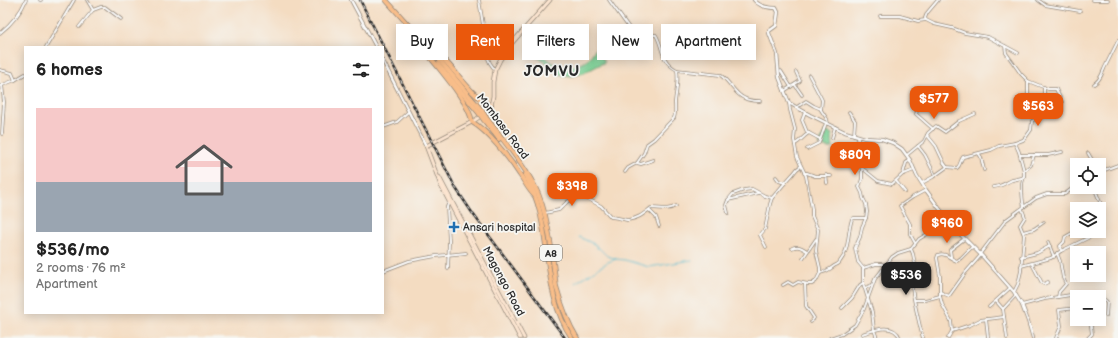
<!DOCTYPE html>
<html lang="en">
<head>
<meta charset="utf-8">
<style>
  body { margin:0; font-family:"Balsamiq Sans",sans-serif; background:#f6f6f6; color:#222; height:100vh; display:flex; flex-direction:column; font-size:15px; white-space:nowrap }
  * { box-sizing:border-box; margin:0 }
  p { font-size:13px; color:#767676 }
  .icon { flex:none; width:22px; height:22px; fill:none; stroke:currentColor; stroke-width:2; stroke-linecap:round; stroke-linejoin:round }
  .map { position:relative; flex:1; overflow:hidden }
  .side { position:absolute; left:24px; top:46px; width:360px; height:268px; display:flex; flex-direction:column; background:#fff; border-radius:0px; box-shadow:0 2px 10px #0003 }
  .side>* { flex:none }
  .banner { position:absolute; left:396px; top:24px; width:380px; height:36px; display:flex; gap:8px }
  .tools { position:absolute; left:1070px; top:158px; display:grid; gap:8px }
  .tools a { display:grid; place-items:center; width:36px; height:36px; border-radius:0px; background:#fff; box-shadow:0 2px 10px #0003; font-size:20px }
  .price { position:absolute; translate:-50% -34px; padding:0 9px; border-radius:8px; background:#ea580c; color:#fff; font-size:13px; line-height:26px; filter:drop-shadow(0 1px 2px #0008) }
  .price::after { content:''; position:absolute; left:50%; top:24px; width:12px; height:9px; margin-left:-6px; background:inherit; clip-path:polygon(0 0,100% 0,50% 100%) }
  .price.selected { background:#222; color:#fff }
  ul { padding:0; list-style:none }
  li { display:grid; align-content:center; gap:8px; height:212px; padding:0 12px }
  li+li { border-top:1px solid #e0e0e0 }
  li span { display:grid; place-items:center; height:124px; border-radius:0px; color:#555 }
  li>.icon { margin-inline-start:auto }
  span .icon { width:72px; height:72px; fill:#fffc; stroke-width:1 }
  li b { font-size:17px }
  h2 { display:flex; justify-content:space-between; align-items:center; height:48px; padding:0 12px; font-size:17px }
  .pill { padding:0 14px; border-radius:0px; background:#fff; box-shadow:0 2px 10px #0003; font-size:14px; line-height:36px }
  .pill.selected { background:#ea580c; color:#fff }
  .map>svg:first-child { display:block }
  .green { fill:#77cd91; stroke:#517c5e }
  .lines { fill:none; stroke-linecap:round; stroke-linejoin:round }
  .stream { stroke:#50b9cd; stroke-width:1 }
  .minor-casing { stroke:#908476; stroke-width:3.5 }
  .tertiary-casing { stroke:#908476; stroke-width:4 }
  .secondary-casing { stroke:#908476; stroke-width:4.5 }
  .trunk-casing { stroke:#908476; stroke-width:5.5 }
  .minor { stroke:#fff; stroke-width:2 }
  .tertiary { stroke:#fff; stroke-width:2.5 }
  .secondary { stroke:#fce5d0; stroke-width:3 }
  .trunk { stroke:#f8bd89; stroke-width:4 }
  .rail-casing { stroke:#2b2b2b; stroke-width:2.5 }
  .rail { stroke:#f6f6f2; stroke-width:1; stroke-dasharray:3; stroke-linecap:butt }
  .trunk-bridge-casing { stroke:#908476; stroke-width:5.5; stroke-linecap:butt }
  .trunk-bridge { stroke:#f8bd89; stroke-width:4 }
  .poi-dot { fill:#1f6fb2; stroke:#f6f6f2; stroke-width:1.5 }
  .labels { text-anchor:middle; stroke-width:3.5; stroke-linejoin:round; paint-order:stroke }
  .shield { fill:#f6f6f2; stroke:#686867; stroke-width:1 }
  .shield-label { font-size:10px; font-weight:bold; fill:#2b2b2b }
  .street-label { font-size:11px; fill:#2b2b2b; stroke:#f6f6f2 }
  .poi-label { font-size:11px; fill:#2b2b2b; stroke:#f6f6f2; text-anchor:start }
  .district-label { font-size:15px; font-weight:bold; letter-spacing:1px; fill:#2b2b2b; stroke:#f6f6f2 }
</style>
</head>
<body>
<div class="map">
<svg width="1118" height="338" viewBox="0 0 1118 338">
  <rect width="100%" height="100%" fill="#f6f6f2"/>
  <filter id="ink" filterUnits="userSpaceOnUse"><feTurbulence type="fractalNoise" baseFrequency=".025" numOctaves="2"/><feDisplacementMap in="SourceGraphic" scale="8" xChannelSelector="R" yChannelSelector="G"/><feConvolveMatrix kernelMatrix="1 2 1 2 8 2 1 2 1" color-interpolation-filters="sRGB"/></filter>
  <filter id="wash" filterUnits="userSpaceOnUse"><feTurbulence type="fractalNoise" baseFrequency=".012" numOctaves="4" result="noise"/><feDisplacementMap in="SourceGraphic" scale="16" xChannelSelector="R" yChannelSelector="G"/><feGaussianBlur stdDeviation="0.9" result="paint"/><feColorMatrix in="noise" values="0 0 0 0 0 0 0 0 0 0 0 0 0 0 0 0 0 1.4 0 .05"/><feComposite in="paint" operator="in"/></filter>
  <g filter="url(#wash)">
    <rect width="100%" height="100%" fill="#f4dcc1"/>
    <g class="green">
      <path d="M596,48l9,14 -21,11 -11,3 -11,-1 -6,-2 -13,-13 -7,-3 -2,-4 5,2 4,-2c9,13 19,16 34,12 3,-1 7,-2 9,-4 4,-3 7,-9 10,-13z"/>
      <path d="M825,131l7,3 1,14h-6l-8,-3z"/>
    </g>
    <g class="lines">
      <g class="stream">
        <path d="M579,237l17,8 1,3h2l8,8 9,3"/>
        <path d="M575,283l33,-21 8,-3 9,1 24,7 43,-7"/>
      </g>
    </g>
  </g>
  <g filter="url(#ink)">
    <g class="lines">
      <g class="minor-casing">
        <g id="minor">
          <path d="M40,0h1"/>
          <path d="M87,0l6,10 8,-3h4l16,12"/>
          <path d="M479,0l5,31v18l6,14 5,7"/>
          <path d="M609,0l23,32 7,2 17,1c8,14 4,26 21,35 2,11 -1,21 -2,32 0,5 1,11 -1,16l-20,21 -7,5 -3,9 -7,10 -9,5 -3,4"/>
          <path d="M938,0l-11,13 -2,5 1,2 8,4 18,4 13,5 23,4 17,9 1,7 15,21 7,7v17l7,21 -3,2 -1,9 -5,7 -3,3 -8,3"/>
          <path d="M1038,0l7,5 35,6"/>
          <path d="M1093,0h15"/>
          <path d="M880,16h20l18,5 8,-1"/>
          <path d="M79,27l14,-17"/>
          <path d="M0,33c11,-9 21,-21 26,-33"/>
          <path d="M1005,46l13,7"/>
          <path d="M46,47l28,-47"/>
          <path d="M0,70l12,3 3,7"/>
          <path d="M677,70l43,5c10,6 14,19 24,23 5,3 11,3 16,3"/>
          <path d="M781,71l10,16"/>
          <path d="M809,75l11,21 2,4 -1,10 6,9 1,5"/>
          <path d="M1028,81l20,8h8l6,13"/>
          <path d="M1094,84c8,-5 8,-12 12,-19 4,-8 8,-16 12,-24"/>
          <path d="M795,85l7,10"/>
          <path d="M0,86l15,-6 10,-6"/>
          <path d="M1044,87v26"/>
          <path d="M784,91l16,-10 -4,-9"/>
          <path d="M920,102l-4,12 17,15"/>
          <path d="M797,107l9,-6 8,5 7,3"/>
          <path d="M805,112l-3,8 5,12 13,7"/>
          <path d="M849,112l6,9 -1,14"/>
          <path d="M383,127l14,-5 11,-10"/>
          <path d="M2,134l2,-32 -2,-17"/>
          <path d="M927,135l9,11 8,17 3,4 10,1c4,-3 3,-8 6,-11l28,-7 8,-4 16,-3 4,9 5,19"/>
          <path d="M858,136l1,17 3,18v8l-3,8 3,6 1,5 3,6 1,8 -1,6 -4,9 -2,10 -5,11 3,14 5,6v15l9,29 2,18 3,8"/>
          <path d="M832,138l3,-11"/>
          <path d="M795,144c5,-2 7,-7 14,-11"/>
          <path d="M918,146l7,9 10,20"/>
          <path d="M807,149l12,-6 7,-20"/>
          <path d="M836,149l4,5 19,-1"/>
          <path d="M1088,153l7,12"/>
          <path d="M979,154l2,3 3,13"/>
          <path d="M907,155l17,-14 4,-8 8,-7 9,6 14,-11 16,-7"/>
          <path d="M1020,155h14"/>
          <path d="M637,163l4,1 12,-4"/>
          <path d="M862,168l16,13 14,3 11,-10 3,-11 4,-3"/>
          <path d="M1099,172l19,-7"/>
          <path d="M804,173h3l8,3h16"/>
          <path d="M904,174l10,-4"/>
          <path d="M826,175l1,8"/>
          <path d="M776,177l3,4 6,2"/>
          <path d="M896,181l9,11"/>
          <path d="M922,183l11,-6 14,-10"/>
          <path d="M993,187c8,0 12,-4 19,-7 4,-1 8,-1 12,-3"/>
          <path d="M1094,187l8,20 -3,2"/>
          <path d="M728,200l30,-7"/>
          <path d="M1024,207c-2,-7 -2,-16 -2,-23 1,-5 3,-8 2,-13l7,-6 3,-10h14l14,-3"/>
          <path d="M649,210l7,7 3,9"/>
          <path d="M545,213l14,-3 8,-8 7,-4 6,-1 6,1 15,8 10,11c5,0 14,3 17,3 11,-2 14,-5 23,-12 10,0 16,3 25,-2"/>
          <path d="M728,213l-2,-8 2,-5 5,-6 11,-4 8,-1 13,7 7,2"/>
          <path d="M1023,232l11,-3 10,-7"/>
          <path d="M1048,242l6,15"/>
          <path d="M915,243l-5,-9v-10l-10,-18 13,-9 13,-7"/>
          <path d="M766,247l-6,-12 5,-6 5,-25 2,-6 12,-14 9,-10 4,-5 4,-3"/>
          <path d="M792,248c7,-3 10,0 15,3"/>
          <path d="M911,249l2,5 4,20c-1,3 -4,5 -5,8 -2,4 9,49 11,56"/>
          <path d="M1061,251l-1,-5 4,-4 1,-5 7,-4"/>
          <path d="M1057,253l3,8 3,17 3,6 -7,8 -1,5"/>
          <path d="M980,254l26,-34 30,-22 11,-4h18l12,-9"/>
          <path d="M951,257l-1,-7 14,-11"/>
          <path d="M1021,257l16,-4 13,-7"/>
          <path d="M803,258l13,-19"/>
          <path d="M1032,264l10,19 2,1 4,-2"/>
          <path d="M1021,266l30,-8 10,-7 31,-15 6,-5"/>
          <path d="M863,268l13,-4h10"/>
          <path d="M448,269l1,-28 -2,-34 2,-5"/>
          <path d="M383,271l26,-10 27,-5 30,-3"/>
          <path d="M820,273c9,-2 8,-3 14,-7 3,-2 3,-1 5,-3 11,-13 8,-29 13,-44l2,-1h12"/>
          <path d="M805,284l1,22 8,12 -3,4"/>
          <path d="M783,285l5,-3 5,3 5,-3 10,2h4l4,-3 4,-8v-5l-4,-17 2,-21 -6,-14v-7l-6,-33 -9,-19 -3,-17 1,-11 -5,-19 -1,-7"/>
          <path d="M865,288l7,-3"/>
          <path d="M940,292v-16l-3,-18 1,-3c8,-3 12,4 19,6l4,-3 11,-11"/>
          <path d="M1014,292l4,-8 3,-13 3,-36 -4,-10 5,-8 -3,-8"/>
          <path d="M940,296l2,8 9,17 1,10"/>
          <path d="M1099,297l6,3 2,2 -1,14"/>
          <path d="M915,300h10l15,-4v-4l9,4 17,-24 15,-17"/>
          <path d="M996,301l7,8"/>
          <path d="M1022,305l23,-6 32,-5h6l16,3"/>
          <path d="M989,307l21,-19"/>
          <path d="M842,308l10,-10 8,-13 3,-2"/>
          <path d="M986,319l2,18"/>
          <path d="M862,334c12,-4 32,-12 38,4"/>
          <path d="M830,338l12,-4 13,-9 9,-16 11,-30 17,-22 6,-4 13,-4 8,-10 30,-18"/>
          <path d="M948,338l4,-7 18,-6 10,-5 24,-3"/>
          <path d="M1007,338l-4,-29 13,-14"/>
          <path d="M1056,338l5,-12 -2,-16 18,-2"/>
          <path d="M1088,338l4,-4 -2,-15"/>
        </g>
      </g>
      <g class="tertiary-casing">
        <g id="tertiary">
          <path d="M351,0l25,47"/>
          <path d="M754,0c6,7 14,8 22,8l2,4 -2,14 -7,5v2l8,21 2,23 10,26 21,12 35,17 20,6 17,1 11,4 9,6 8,11 7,16 9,14 13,18 22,27 22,22 31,35 8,13 6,16 5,17"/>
          <path d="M383,61l43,85"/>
        </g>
      </g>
      <g class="secondary-casing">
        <g id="secondary">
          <path d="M439,177l85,161"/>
          <path d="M520,338l-79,-152 -15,-40 46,-24 15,-10 4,-6 2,-10v-14l2,-12 5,-10 12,-17 38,-43"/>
        </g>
      </g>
      <g class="trunk-casing">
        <g id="trunk">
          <path d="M386,0l43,48 3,3 50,60"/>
          <path d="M424,44l3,9c12,16 43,50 45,69 16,9 38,37 48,53 5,7 8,14 14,20"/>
          <path d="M433,49c21,17 34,44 58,57"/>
          <path d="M438,64l41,49"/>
          <path d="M487,119c16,21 36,44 48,68 14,28 17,68 21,99 5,18 11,36 21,52"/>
          <path d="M484,120l15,19"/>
          <path d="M525,175c31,51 13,113 47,163"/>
        </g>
      </g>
      <use href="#minor" class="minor"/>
      <use href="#tertiary" class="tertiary"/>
      <use href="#secondary" class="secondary"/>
      <use href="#trunk" class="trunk"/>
      <g class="rail-casing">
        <path id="rail" d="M360,0l95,187 18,27 92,124"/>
      </g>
      <use href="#rail" class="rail"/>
      <g class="trunk-bridge-casing">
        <g id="trunk-bridge">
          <path d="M482,111l5,8"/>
          <path d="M479,113l5,7"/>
        </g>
      </g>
      <use href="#trunk-bridge" class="trunk-bridge"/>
    </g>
  </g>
  <path class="poi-dot" d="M452 221h4v4h4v4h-4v4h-4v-4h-4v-4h4z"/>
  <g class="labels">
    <rect class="shield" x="540" y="245" width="22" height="16" rx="3"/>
    <g class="shield-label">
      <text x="551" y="257">A8</text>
    </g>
    <g class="street-label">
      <text transform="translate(503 126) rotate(53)" y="4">Mombasa Road</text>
      <text transform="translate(504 281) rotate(62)" y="4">Magongo Road</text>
    </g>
    <g class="poi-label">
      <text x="463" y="231">Ansari hospital</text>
    </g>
    <g class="district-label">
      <text x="552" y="76">JOMVU</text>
    </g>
  </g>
</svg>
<div class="tools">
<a><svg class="icon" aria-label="locate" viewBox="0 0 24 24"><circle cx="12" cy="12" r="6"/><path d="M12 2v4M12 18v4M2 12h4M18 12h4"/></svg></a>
<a><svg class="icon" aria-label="layers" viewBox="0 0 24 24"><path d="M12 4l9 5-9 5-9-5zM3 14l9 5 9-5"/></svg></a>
<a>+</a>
<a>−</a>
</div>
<b class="price" style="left:934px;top:120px">$577</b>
<b class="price" style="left:1038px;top:127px">$563</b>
<b class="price" style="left:855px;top:176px">$809</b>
<b class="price" style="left:572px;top:207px">$398</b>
<b class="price" style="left:947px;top:244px">$960</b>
<b class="price selected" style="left:906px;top:296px">$536</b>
<div class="banner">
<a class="pill">Buy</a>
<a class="pill selected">Rent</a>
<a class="pill">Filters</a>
<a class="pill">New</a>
<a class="pill">Apartment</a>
</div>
<section class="side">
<h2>6 homes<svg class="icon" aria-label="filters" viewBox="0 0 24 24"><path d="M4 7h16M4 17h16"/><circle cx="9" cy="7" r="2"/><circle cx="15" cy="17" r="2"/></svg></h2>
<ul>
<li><span style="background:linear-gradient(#f6c9c9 60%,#9aa5b1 0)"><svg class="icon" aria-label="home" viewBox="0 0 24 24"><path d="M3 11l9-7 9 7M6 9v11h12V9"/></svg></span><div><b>$536/mo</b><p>2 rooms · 76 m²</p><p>Apartment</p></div></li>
</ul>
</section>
</div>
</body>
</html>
